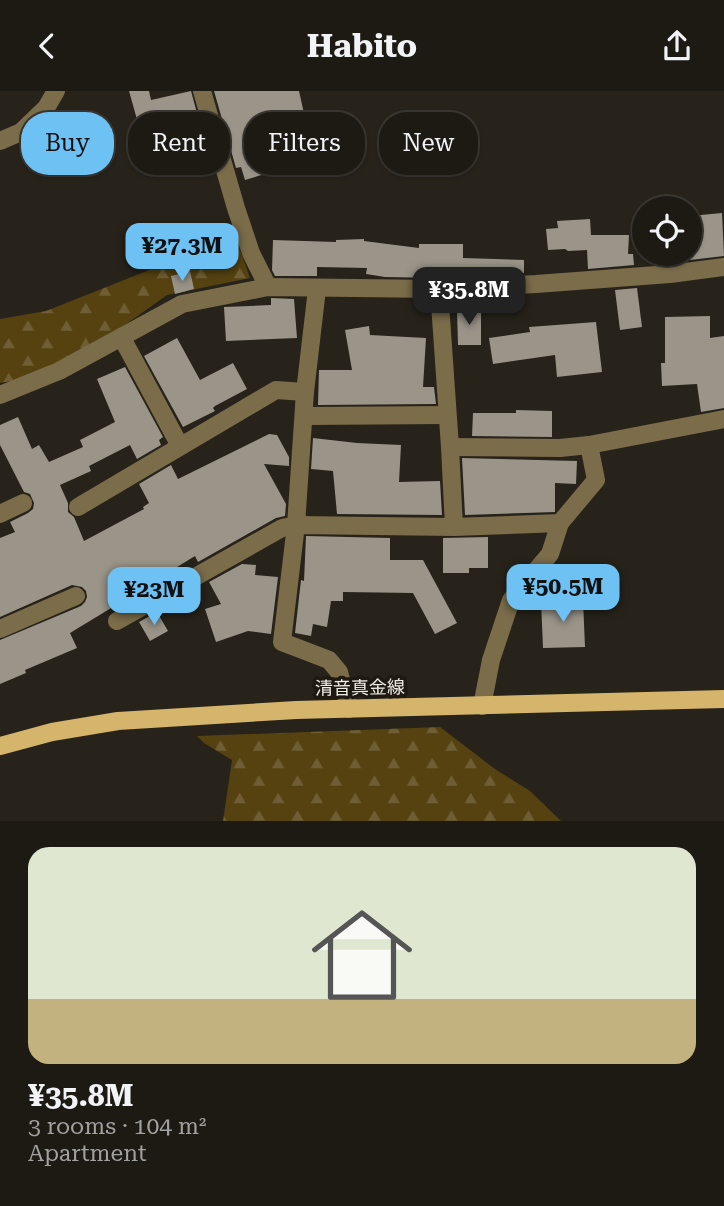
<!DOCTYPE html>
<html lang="en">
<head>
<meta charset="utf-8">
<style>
  body { margin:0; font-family:"Roboto Serif","Noto Sans JP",serif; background:#25231d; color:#f1f3f6; height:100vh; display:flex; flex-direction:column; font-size:26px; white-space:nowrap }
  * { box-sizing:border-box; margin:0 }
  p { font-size:23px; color:#a0a1a0 }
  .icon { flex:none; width:38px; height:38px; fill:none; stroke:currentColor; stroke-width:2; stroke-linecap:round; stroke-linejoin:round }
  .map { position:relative; height:730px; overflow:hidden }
  .details { display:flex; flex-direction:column; background:#1d1a14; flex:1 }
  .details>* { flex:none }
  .hud { position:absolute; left:21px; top:21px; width:682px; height:63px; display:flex; gap:14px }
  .fabs { position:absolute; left:632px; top:105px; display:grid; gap:14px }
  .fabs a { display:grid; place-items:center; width:70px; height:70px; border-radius:50%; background:#1d1a14; box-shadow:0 2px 5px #0004,0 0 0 2px #3b3834; font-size:35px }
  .price { position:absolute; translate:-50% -60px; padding:0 16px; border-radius:14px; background:#6ec2f3; color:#111; font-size:23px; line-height:46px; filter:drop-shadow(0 2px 4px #0008) }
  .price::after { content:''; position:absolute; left:50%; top:42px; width:21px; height:16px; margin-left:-10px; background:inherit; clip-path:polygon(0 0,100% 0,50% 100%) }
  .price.current { background:#222; color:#fff }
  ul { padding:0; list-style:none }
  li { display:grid; align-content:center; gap:14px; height:371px; padding:0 28px }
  li span { display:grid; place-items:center; height:217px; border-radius:21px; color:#555 }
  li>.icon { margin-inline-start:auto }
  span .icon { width:126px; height:126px; fill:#fffc; stroke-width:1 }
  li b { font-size:30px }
  .pill { padding:0 24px; border-radius:28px; background:#1d1a14; box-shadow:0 2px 5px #0004,0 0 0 2px #3b3834; font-size:24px; line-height:63px }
  .pill.current { background:#6ec2f3; color:#111 }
  header { display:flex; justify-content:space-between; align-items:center; height:91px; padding:0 28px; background:#1d1a14; font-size:32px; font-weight:700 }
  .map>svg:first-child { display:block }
  .forest { fill:url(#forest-firs) }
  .building { fill:#9a9489 }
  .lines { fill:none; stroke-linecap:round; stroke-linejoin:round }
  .minor { stroke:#7b6c4a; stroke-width:18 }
  .major { stroke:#d5b46b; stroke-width:18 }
  .labels { text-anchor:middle; stroke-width:7; stroke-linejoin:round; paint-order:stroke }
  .street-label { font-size:18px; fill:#f1eee8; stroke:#1e1a11 }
</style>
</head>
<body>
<header><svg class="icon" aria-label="back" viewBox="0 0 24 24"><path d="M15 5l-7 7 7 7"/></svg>Habito<svg class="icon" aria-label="share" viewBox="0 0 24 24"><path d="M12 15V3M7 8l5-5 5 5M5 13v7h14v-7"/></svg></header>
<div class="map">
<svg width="724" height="730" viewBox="0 0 724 730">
  <defs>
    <pattern id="forest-firs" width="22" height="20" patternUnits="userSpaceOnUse" patternTransform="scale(1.75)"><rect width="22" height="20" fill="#564211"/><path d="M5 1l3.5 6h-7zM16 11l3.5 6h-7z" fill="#6f5e34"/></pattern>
  </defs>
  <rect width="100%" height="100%" fill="#27231a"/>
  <g class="forest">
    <path d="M235,145l15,42 -83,17 -62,44 -77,39 -28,5v-64l46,-8z"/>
    <path d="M440,636l55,42 35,22 31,30h-338l9,-61 -28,-17 -7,-7z"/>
  </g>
  <g class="building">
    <path d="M129,0h20l2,9 40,-9 13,48 -57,14 -7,-31 -2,1z"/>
    <path d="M214,0h85l6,27 -27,7 10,42 -43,13 -4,-13 -5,1z"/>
    <path d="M722,122l2,43 -34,4v-44z"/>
    <path d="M590,128l1,16h38l-1,19h5l1,11 -46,4 -1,-19 -19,1 -3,-2 -17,1 -2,-21 12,-1 -1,-7z"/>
    <path d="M364,148v2l55,7v-4h44v14l61,2v13l-85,5 -54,-1 -19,-3 1,-6 -50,-1v9h-42l-3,-6 1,-30 63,2v-2z"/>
    <path d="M190,180l4,18 -19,5 -4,-18z"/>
    <path d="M637,197l5,39 -22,3 -5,-40z"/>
    <path d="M271,207l23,1 3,39 -71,3 -2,-34 47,-2z"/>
    <path d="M457,219h24v35h-23z"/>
    <path d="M710,225v22l14,-2v72l-23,4 -4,-28 -35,2 -1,-23h4v-46z"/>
    <path d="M596,231l6,50 -45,5 -2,-22 -62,9 -4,-26 41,-6 -1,-5z"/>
    <path d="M369,235l1,9 56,3 -3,49h11l2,17 -118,1 1,-35h33l-7,-40z"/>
    <path d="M177,247l23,42 33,-17 14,26 -32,17 -2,2 2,3 -32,16 -39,-71z"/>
    <path d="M125,276l38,70 -4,3 2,5 -24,14 -7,-14 -41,21 2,5 -31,14 8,18v9l6,5 10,24 60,-32 -1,-2 6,-4 -10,-19 32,-19 7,14 91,-45 8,1 12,22v9l-25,-2 22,40 -1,12 -9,2 -78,44 -3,-6 -31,19 3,5 -39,22 -2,-3 -56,34 7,15 -52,22 1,3 -26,11v-44l81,-34 4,-4 2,-5 -1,-6 -4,-4 -10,-2 -72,32v-79l15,-6 -5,-10 18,-9 5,-4 1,-6 -4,-9 -6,-2 -24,-47v-20l18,-8 14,32 7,-4 10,17 34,-15 -3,-7 35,-18 -18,-43z"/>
    <path d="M516,319l36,1v26l-80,-1 1,-23h43z"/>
    <path d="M313,347l44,5 44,2 -2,37 41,-1 2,34 -105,-1 -4,-43 -22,-2z"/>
    <path d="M462,367l115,3 -1,23 -21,-1v29l-90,3z"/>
    <path d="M306,445l84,2v22h33l34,63 -22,11 -22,-41 -70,-1v9h-12l-4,26 -14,-3 -2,12 -16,-3 6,-53 3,1z"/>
    <path d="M488,446v31h-19v5h-26v-35z"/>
    <path d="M242,473l14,1 -1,10 23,2 -7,57 -23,-3 -32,11 -11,-33 16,-5 -12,-22z"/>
    <path d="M583,509l2,47 -42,1 -2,-47z"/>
    <path d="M157,521l11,19 -18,10 -11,-19z"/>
  </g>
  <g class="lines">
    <g class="minor">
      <path d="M202,0l34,117 15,45 17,34"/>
      <path d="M0,50l21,-9 25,-24 10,-17"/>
      <path d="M317,198l-12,103 -9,133 -14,117 47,18 10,12 10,37"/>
      <path d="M439,198l11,158 4,80"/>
      <path d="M122,247l58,108"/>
      <path d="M0,304l59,-24 123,-67 86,-17 171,2 97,-5 134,-10 54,-7"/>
      <path d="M304,325l143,-1"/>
      <path d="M450,356l110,1 29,-3 135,-26"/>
      <path d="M78,416l198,-117 29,2"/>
      <path d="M0,423l23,-11"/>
      <path d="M117,530l165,-93 14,-3 158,2 106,-4 36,-43 -7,-35"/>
      <path d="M0,538l76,-33"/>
      <path d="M482,615l9,-46 20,-60 39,-46 10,-31"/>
    </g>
    <path class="major" d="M0,655l52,-14 66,-11 178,-11 428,-11"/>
  </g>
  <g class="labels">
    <g class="street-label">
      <text transform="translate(360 597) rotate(-1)" y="6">清音真金線</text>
    </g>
  </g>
</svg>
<div class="fabs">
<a><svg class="icon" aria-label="locate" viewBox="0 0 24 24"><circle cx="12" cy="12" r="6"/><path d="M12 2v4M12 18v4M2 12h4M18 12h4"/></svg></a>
</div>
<b class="price" style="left:182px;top:192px">¥27.3M</b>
<b class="price current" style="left:469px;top:236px">¥35.8M</b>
<b class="price" style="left:563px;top:533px">¥50.5M</b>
<b class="price" style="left:154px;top:536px">¥23M</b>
<div class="hud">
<a class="pill current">Buy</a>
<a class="pill">Rent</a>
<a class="pill">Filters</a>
<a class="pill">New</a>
</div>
</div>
<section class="details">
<ul>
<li><span style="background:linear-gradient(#dfe7d0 70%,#c2b280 0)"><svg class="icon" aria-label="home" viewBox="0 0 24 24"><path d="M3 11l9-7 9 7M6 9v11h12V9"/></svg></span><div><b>¥35.8M</b><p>3 rooms · 104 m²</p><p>Apartment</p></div></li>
</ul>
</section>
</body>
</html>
